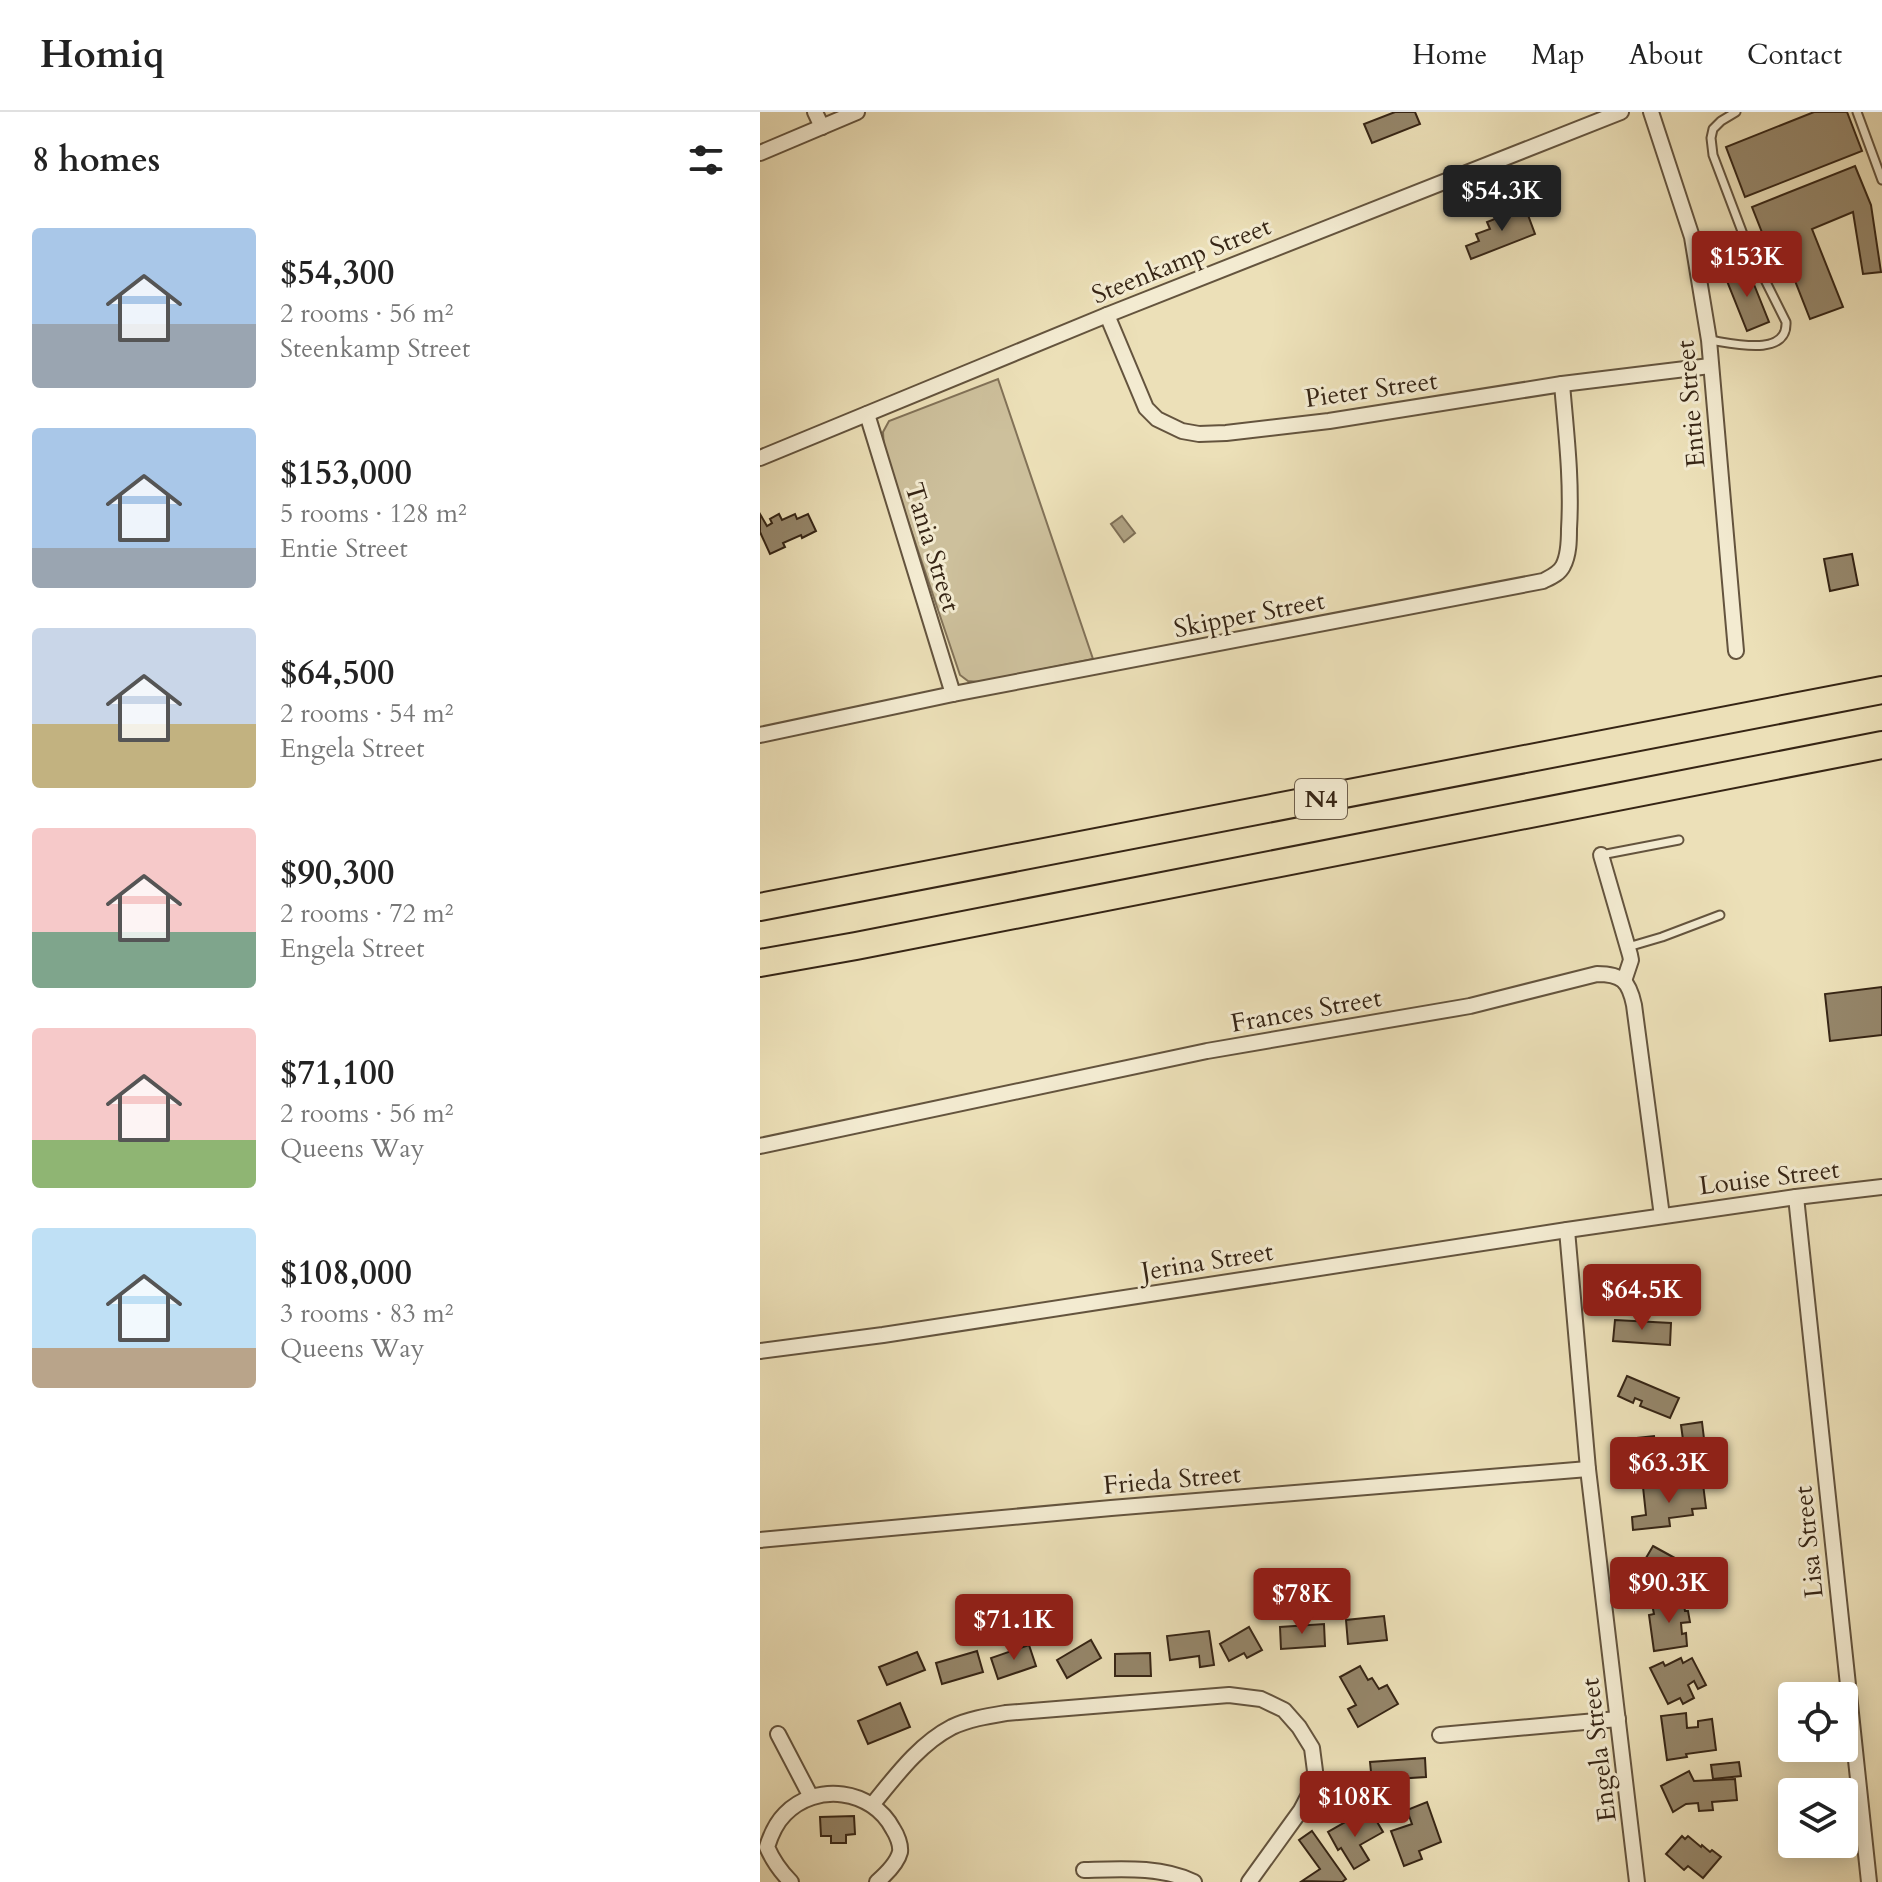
<!DOCTYPE html>
<html lang="en">
<head>
<meta charset="utf-8">
<style>
  body { margin:0; font-family:Cardo,serif; background:#f2f2f2; color:#222; height:100vh; display:flex; flex-direction:column; font-size:30px; white-space:nowrap }
  * { box-sizing:border-box; margin:0 }
  p { font-size:26px; color:#767676 }
  .icon { flex:none; width:44px; height:44px; fill:none; stroke:currentColor; stroke-width:2; stroke-linecap:round; stroke-linejoin:round }
  .map { position:relative; flex:1; overflow:hidden }
  .panel { display:flex; flex-direction:column; background:#fff; width:760px }
  .panel>* { flex:none }
  .tools { position:absolute; left:1018px; top:1570px; display:grid; gap:16px }
  .tools a { display:grid; place-items:center; width:80px; height:80px; border-radius:8px; background:#fff; box-shadow:0 4px 20px #0003; font-size:40px }
  .price { position:absolute; translate:-50% -68px; padding:0 18px; border-radius:8px; background:#8f2418; color:#fff; font-size:26px; line-height:52px; filter:drop-shadow(0 2px 4px #0008) }
  .price::after { content:''; position:absolute; left:50%; top:48px; width:24px; height:18px; margin-left:-12px; background:inherit; clip-path:polygon(0 0,100% 0,50% 100%) }
  .price.on { background:#222; color:#fff }
  ul { padding:0; list-style:none }
  li { display:flex; align-items:center; gap:24px; height:200px; padding:0 32px }
  li span { display:grid; place-items:center; flex:none; width:224px; height:160px; border-radius:8px; color:#555 }
  li>.icon { margin-inline-start:auto }
  span .icon { width:96px; height:96px; fill:#fffc; stroke-width:1 }
  li b { font-size:34px }
  h2 { display:flex; justify-content:space-between; align-items:center; height:96px; padding:0 32px; font-size:34px }
  header { display:flex; align-items:center; gap:48px; box-sizing:border-box; height:112px; padding:0 40px; background:#fff; border-bottom:2px solid #e0e0e0 }
  header strong { font-size:38px }
  nav { display:flex; gap:44px; margin-inline-start:auto; font-size:28px }
  main { display:flex; flex:1; min-height:0 }
  .map>svg:first-child { display:block }
  .green { fill:#cdc09c; stroke:#827258; stroke-width:2 }
  .water { fill:#aea081; stroke:#7e6f56; stroke-width:2 }
  .building { fill:#95866a; stroke:#362515; stroke-width:2 }
  .lines { fill:none; stroke-linecap:round; stroke-linejoin:round }
  .service-casing { stroke:#64543e; stroke-width:11 }
  .minor-casing { stroke:#64543e; stroke-width:18 }
  .motorway-casing { stroke:#362515; stroke-width:30 }
  .service { stroke:#f3ebd1; stroke-width:7 }
  .minor { stroke:#f3ebd1; stroke-width:14 }
  .motorway { stroke:#ece0b8; stroke-width:26 }
  .labels { text-anchor:middle; stroke-width:6; stroke-linejoin:round; paint-order:stroke }
  .shield { fill:#f3ebd1; stroke:#6f604d; stroke-width:2 }
  .shield-label { font-size:24px; font-weight:bold; fill:#362515 }
  .street-label { font-size:26px; fill:#362515; stroke:#f3ebd1 }
</style>
</head>
<body>
<header>
<strong>Homiq</strong>
<nav><a>Home</a><a>Map</a><a>About</a><a>Contact</a></nav>
</header>
<main>
<section class="panel">
<h2>8 homes<svg class="icon" aria-label="filters" viewBox="0 0 24 24"><path d="M4 7h16M4 17h16"/><circle cx="9" cy="7" r="2"/><circle cx="15" cy="17" r="2"/></svg></h2>
<ul>
<li><span style="background:linear-gradient(#a9c7e8 60%,#9aa5b1 0)"><svg class="icon" aria-label="home" viewBox="0 0 24 24"><path d="M3 11l9-7 9 7M6 9v11h12V9"/></svg></span><div><b>$54,300</b><p>2 rooms · 56 m²</p><p>Steenkamp Street</p></div></li>
<li><span style="background:linear-gradient(#a9c7e8 75%,#9aa5b1 0)"><svg class="icon" aria-label="home" viewBox="0 0 24 24"><path d="M3 11l9-7 9 7M6 9v11h12V9"/></svg></span><div><b>$153,000</b><p>5 rooms · 128 m²</p><p>Entie Street</p></div></li>
<li><span style="background:linear-gradient(#c9d6e8 60%,#c2b280 0)"><svg class="icon" aria-label="home" viewBox="0 0 24 24"><path d="M3 11l9-7 9 7M6 9v11h12V9"/></svg></span><div><b>$64,500</b><p>2 rooms · 54 m²</p><p>Engela Street</p></div></li>
<li><span style="background:linear-gradient(#f6c9c9 65%,#7fa58c 0)"><svg class="icon" aria-label="home" viewBox="0 0 24 24"><path d="M3 11l9-7 9 7M6 9v11h12V9"/></svg></span><div><b>$90,300</b><p>2 rooms · 72 m²</p><p>Engela Street</p></div></li>
<li><span style="background:linear-gradient(#f6c9c9 70%,#8fb573 0)"><svg class="icon" aria-label="home" viewBox="0 0 24 24"><path d="M3 11l9-7 9 7M6 9v11h12V9"/></svg></span><div><b>$71,100</b><p>2 rooms · 56 m²</p><p>Queens Way</p></div></li>
<li><span style="background:linear-gradient(#bfe0f5 75%,#b9a48a 0)"><svg class="icon" aria-label="home" viewBox="0 0 24 24"><path d="M3 11l9-7 9 7M6 9v11h12V9"/></svg></span><div><b>$108,000</b><p>3 rooms · 83 m²</p><p>Queens Way</p></div></li>
</ul>
</section>
<div class="map">
<svg width="1122" height="1770" viewBox="0 0 1122 1770">
  <rect width="100%" height="100%" fill="#ece0b8"/>
  <filter id="stains"><feTurbulence type="fractalNoise" baseFrequency=".0025" numOctaves="4"/><feColorMatrix values="0 0 0 0 .2 0 0 0 0 .09 0 0 0 0 .02 0 0 0 .5 -.17"/></filter>
  <radialGradient id="worn" r=".72"><stop offset=".6" stop-color="#630" stop-opacity="0"/><stop offset="1" stop-color="#630" stop-opacity=".3"/></radialGradient>
  <path class="green" d="M238,267l95,280 -114,23 -11,-1 -8,-6 -76,-225 -1,-18 6,-11z"/>
  <path class="water" d="M362,404l13,17 -11,9 -13,-18z"/>
  <g class="building">
    <path d="M635,0h20l5,12 -48,19 -8,-19z"/>
    <path d="M1054,0h33l15,39 -117,46 -19,-50z"/>
    <path d="M1095,54l16,39 10,67 -18,2 -10,-62 -41,17 31,78 -33,12 -33,-84 -12,5 -13,-33z"/>
    <path d="M765,95l10,27 -64,25 -5,-13 13,-5 -3,-7 14,-5 -3,-7z"/>
    <path d="M987,155l22,55 -22,9 -22,-55z"/>
    <path d="M0,402l7,12 5,-3 -2,-4 9,-5 3,6 13,-6 2,5 11,-5 8,17 -14,7 -1,-3 -18,8 2,4 -15,7 -10,-22z"/>
    <path d="M1092,442l6,31 -28,6 -6,-32z"/>
    <path d="M1122,875v48l-52,6 -5,-47z"/>
    <path d="M855,1208l56,3 -1,22 -57,-4z"/>
    <path d="M867,1264l52,22 -9,20 -30,-12 2,-5 -7,-3 -2,5 -15,-7z"/>
    <path d="M942,1310l3,25 -13,2 1,7 12,-2 1,9 -12,2 2,10 -38,5 -1,-14 -13,1 -2,-10 -12,1 -2,-19 26,-3 2,14 28,-3 -3,-22z"/>
    <path d="M915,1372v3l28,-3 3,24 -14,1 1,6 -24,3 1,8 -37,4 -1,-13 14,-2 -3,-28z"/>
    <path d="M893,1434l40,22 -9,15h-10l-9,16 -32,-19z"/>
    <path d="M923,1488l2,11h3l2,11 -9,1 1,11 4,-1 1,13 -33,5 -5,-36 5,-1 -2,-10z"/>
    <path d="M624,1504l3,24 -39,4 -2,-24z"/>
    <path d="M564,1512l1,22 -44,3 -1,-22z"/>
    <path d="M489,1515l13,23 -15,8 -3,-5 -15,8 -9,-17z"/>
    <path d="M449,1519l5,34 -14,2 -1,-11 -29,4 -3,-24z"/>
    <path d="M331,1528l10,18 -34,20 -10,-18z"/>
    <path d="M269,1533l7,21 -38,13 -7,-21z"/>
    <path d="M217,1539l6,21 -41,12 -6,-21z"/>
    <path d="M157,1540l8,18 -38,15 -8,-18z"/>
    <path d="M390,1541l1,23h-36v-22z"/>
    <path d="M921,1546l2,5 9,-5 14,27 -8,4 -4,-8 -6,4 6,13 -11,6 -3,-6 -12,6 -18,-36 13,-6 2,4z"/>
    <path d="M600,1554l8,14 4,-2 7,11 8,-4 11,19 -40,23 -10,-18 8,-4 -16,-28z"/>
    <path d="M140,1591l10,24 -42,17 -10,-23z"/>
    <path d="M926,1601l1,15 11,-1v-6l14,-2 4,31 -30,4 1,3 -20,3 -6,-44z"/>
    <path d="M665,1646l1,19 -31,2 1,14 -14,1 -1,-13 -9,1 -2,-20z"/>
    <path d="M979,1650l2,14 -28,3 -2,-14z"/>
    <path d="M929,1659l5,10 41,-2 2,21 -25,2 1,8 -14,1 -1,-8 -12,1 -13,8 -12,-26z"/>
    <path d="M667,1690l14,40 -22,9 3,8 -18,7 -13,-35 21,-7 -5,-14z"/>
    <path d="M613,1703l10,17 -23,13 9,15 -15,9 -13,-21 -3,2 -10,-18 21,-12 3,7z"/>
    <path d="M94,1704l1,18 -9,1v8h-15v-7h-10l-1,-19z"/>
    <path d="M552,1719l34,48 -4,3 -40,-1 18,-12 -21,-29z"/>
    <path d="M922,1724l3,3 3,-3 13,11 1,-2 8,7 2,-2 9,7 -18,21 -15,-12 -4,4 -18,-16z"/>
  </g>
  <g class="lines">
    <g class="service-casing">
      <g id="service">
        <path d="M1097,0l25,68"/>
        <path d="M932,125l54,5"/>
        <path d="M949,228c22,3 79,18 77,-18l-40,-80 -33,-87 -2,-17 2,-9 8,-8 15,-9"/>
        <path d="M841,743l78,-15"/>
        <path d="M868,835l34,-10 58,-22"/>
      </g>
    </g>
    <g class="minor-casing">
      <g id="minor">
        <path d="M55,0l7,15"/>
        <path d="M891,0l41,125 17,103 27,311"/>
        <path d="M0,41l97,-41"/>
        <path d="M347,203l39,93 11,11 25,12 17,3 27,-1 103,-12 233,-37 148,-18"/>
        <path d="M107,302l86,280"/>
        <path d="M0,346l347,-143 514,-203"/>
        <path d="M0,623l193,-41 590,-113c8,-4 16,-7 20,-15 6,-11 6,-26 6,-37 3,-49 -3,-97 -7,-145"/>
        <path d="M841,743l29,100 1,5 -7,21"/>
        <path d="M0,1034l447,-95 263,-45 127,-32c25,0 32,7 37,31l28,211"/>
        <path d="M1036,1085l73,685"/>
        <path d="M807,1118l21,239 49,413"/>
        <path d="M0,1239l123,-16 684,-105 229,-33 86,-10"/>
        <path d="M0,1428l351,-32 477,-39"/>
        <path d="M18,1622l33,63"/>
        <path d="M680,1623l178,-16"/>
        <path d="M112,1693c23,-28 47,-61 80,-78 17,-8 36,-11 54,-14l223,-18 32,4 23,11 15,17 13,21 3,23 -4,20 -10,19 -52,72"/>
        <path d="M324,1758c37,-1 77,-4 110,12"/>
        <path d="M31,1770c-11,-11 -18,-21 -24,-35 4,-13 9,-24 18,-33 31,-32 87,-25 108,15 4,6 8,16 7,23 -3,12 -15,23 -23,30"/>
      </g>
    </g>
    <g class="motorway-casing">
      <g id="motorway">
        <path d="M0,795l1122,-217"/>
        <path d="M0,851l96,-17 1026,-201"/>
      </g>
    </g>
    <use href="#service" class="service"/>
    <use href="#minor" class="minor"/>
    <use href="#motorway" class="motorway"/>
  </g>
  <g class="labels">
    <rect class="shield" x="535" y="667" width="52" height="40" rx="6"/>
    <g class="shield-label">
      <text x="561" y="695">N4</text>
    </g>
    <g class="street-label">
      <text transform="translate(421 148) rotate(-22)" y="9">Steenkamp Street</text>
      <text transform="translate(611 277) rotate(-8)" y="9">Pieter Street</text>
      <text transform="translate(930 292) rotate(-95)" y="9">Entie Street</text>
      <text transform="translate(173 435) rotate(73)" y="9">Tania Street</text>
      <text transform="translate(489 502) rotate(-11)" y="9">Skipper Street</text>
      <text transform="translate(546 898) rotate(-10)" y="9">Frances Street</text>
      <text transform="translate(1009 1065) rotate(-7)" y="9">Louise Street</text>
      <text transform="translate(447 1149) rotate(-9)" y="9">Jerina Street</text>
      <text transform="translate(412 1367) rotate(-5)" y="9">Frieda Street</text>
      <text transform="translate(1048 1430) rotate(-96)" y="9">Lisa Street</text>
      <text transform="translate(838 1638) rotate(-97)" y="9">Engela Street</text>
    </g>
  </g>
  <rect width="100%" height="100%" filter="url(#stains)"/>
  <rect width="100%" height="100%" fill="url(#worn)"/>
</svg>
<div class="tools">
<a><svg class="icon" aria-label="locate" viewBox="0 0 24 24"><circle cx="12" cy="12" r="6"/><path d="M12 2v4M12 18v4M2 12h4M18 12h4"/></svg></a>
<a><svg class="icon" aria-label="layers" viewBox="0 0 24 24"><path d="M12 4l9 5-9 5-9-5zM3 14l9 5 9-5"/></svg></a>
</div>
<b class="price on" style="left:742px;top:121px">$54.3K</b>
<b class="price" style="left:987px;top:187px">$153K</b>
<b class="price" style="left:882px;top:1220px">$64.5K</b>
<b class="price" style="left:909px;top:1393px">$63.3K</b>
<b class="price" style="left:909px;top:1513px">$90.3K</b>
<b class="price" style="left:542px;top:1524px">$78K</b>
<b class="price" style="left:254px;top:1550px">$71.1K</b>
<b class="price" style="left:595px;top:1727px">$108K</b>
</div>
</main>
</body>
</html>
